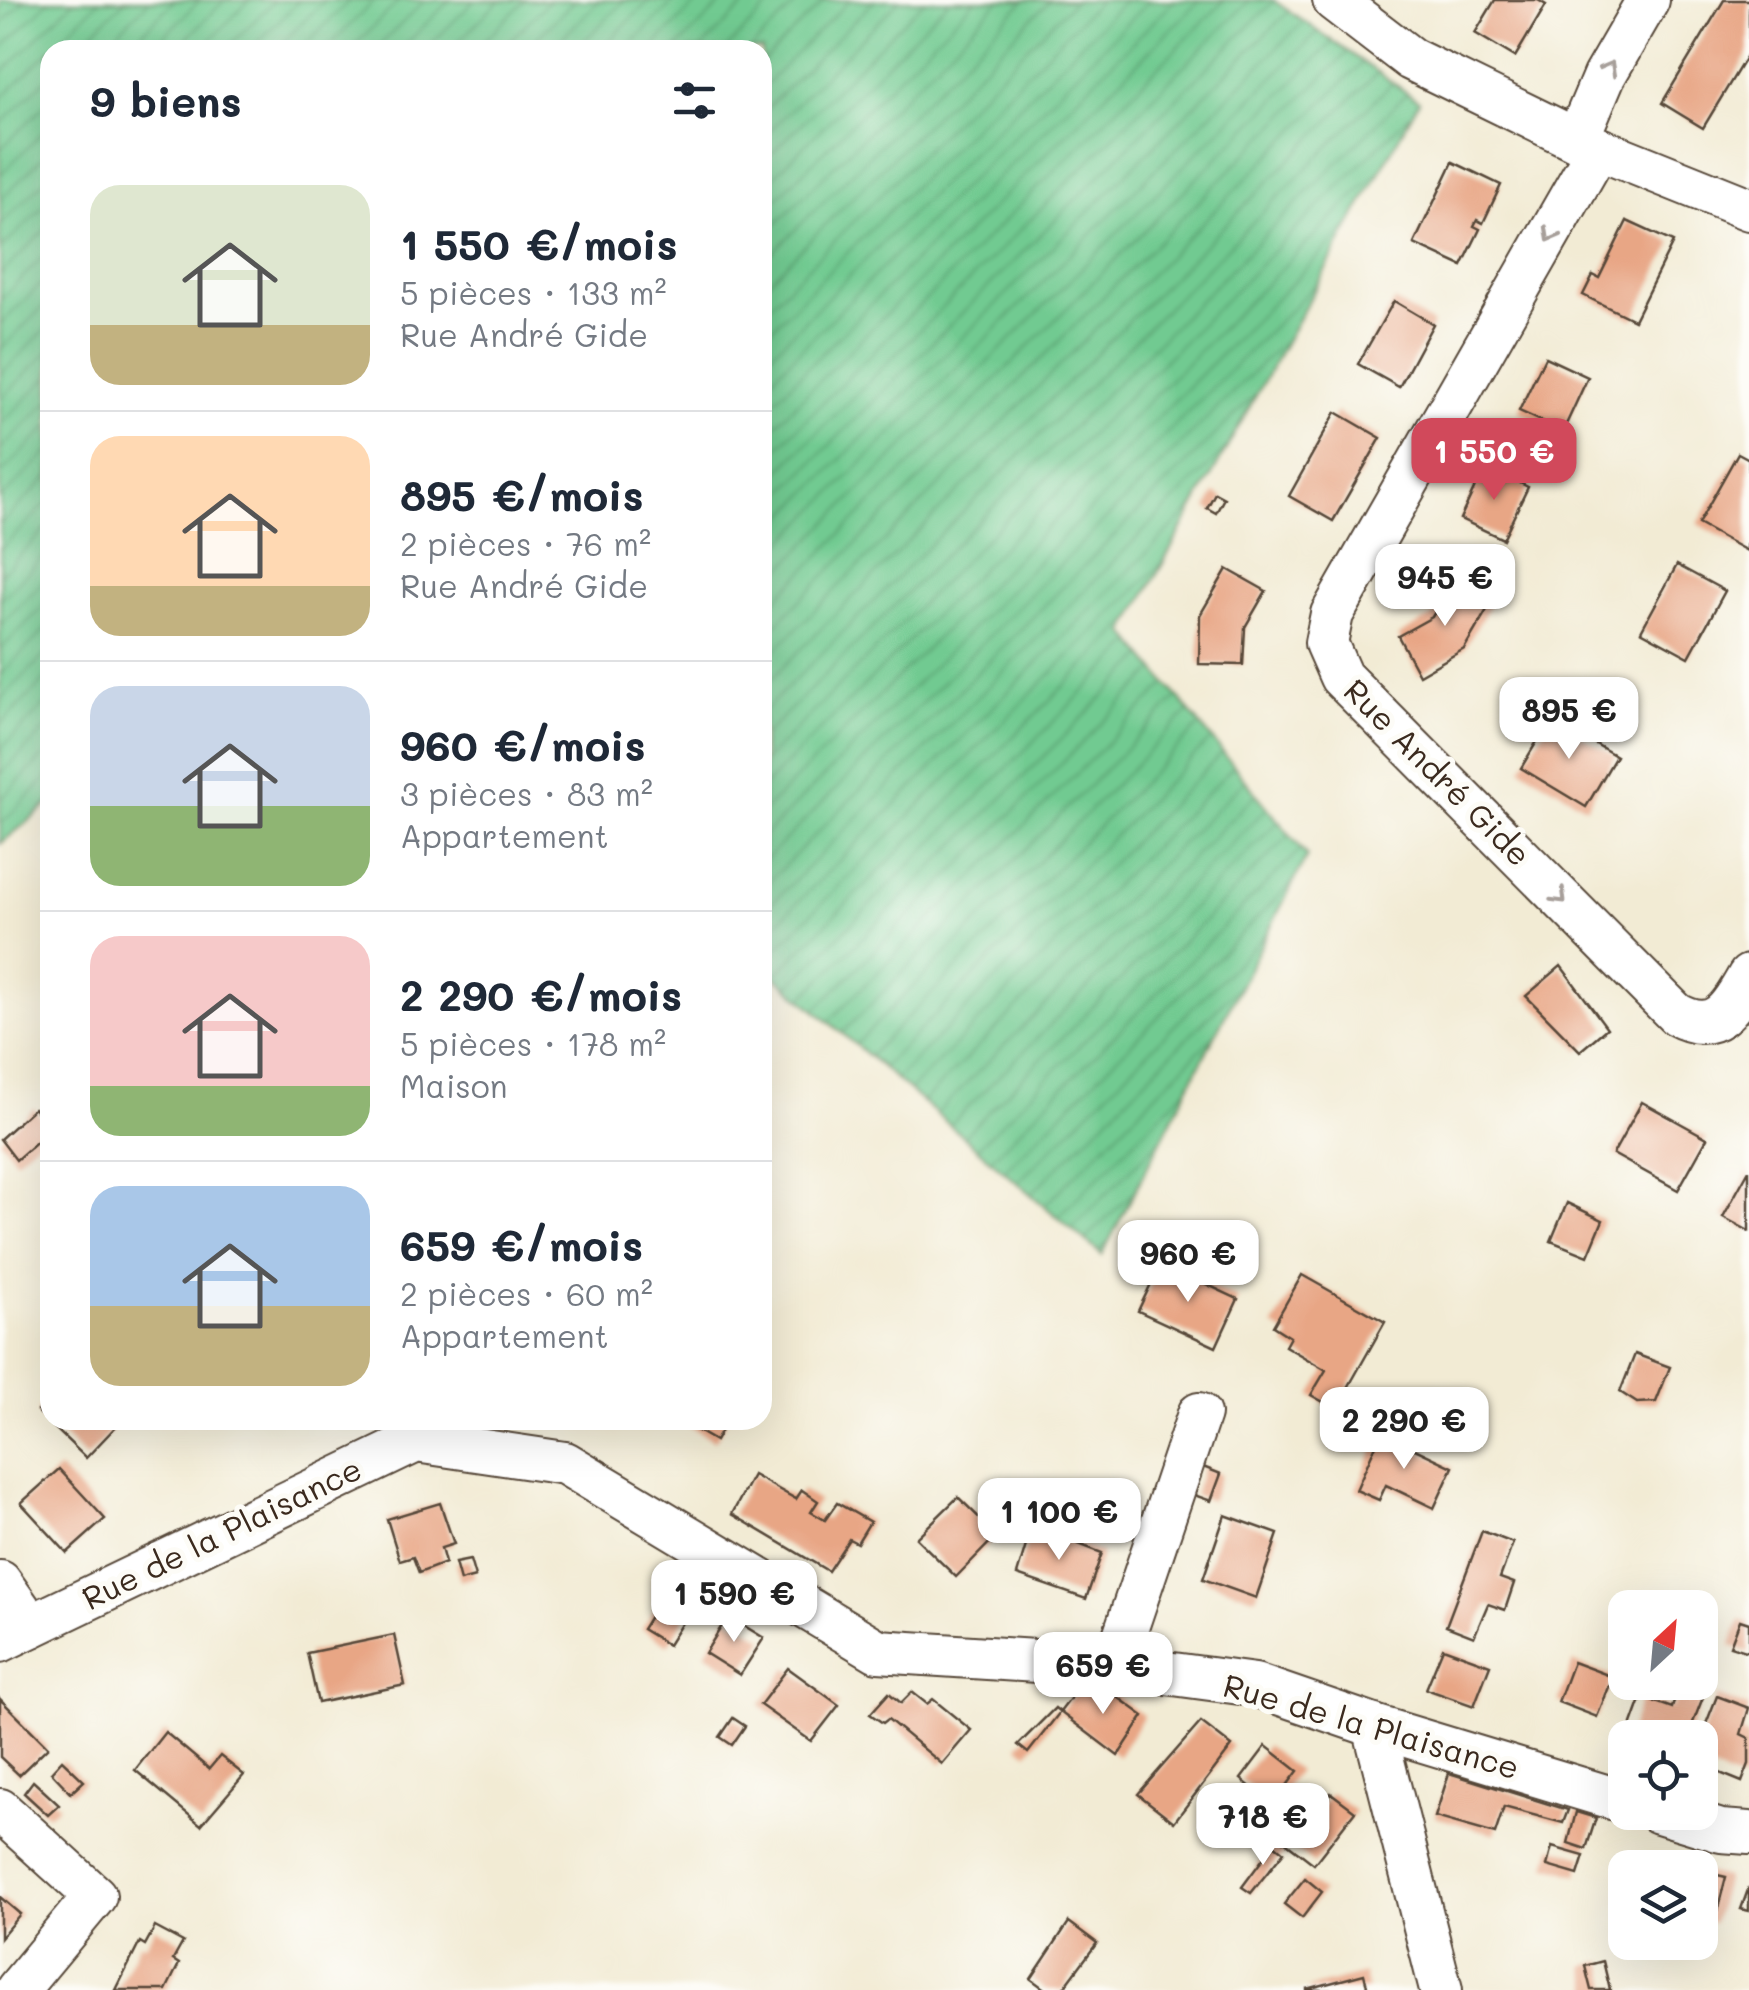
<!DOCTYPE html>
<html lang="fr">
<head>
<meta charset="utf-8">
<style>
  body { margin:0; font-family:Mali,sans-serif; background:#f2f2f3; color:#1f2937; height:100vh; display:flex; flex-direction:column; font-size:38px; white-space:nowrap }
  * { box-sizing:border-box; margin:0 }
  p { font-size:32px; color:#747a83 }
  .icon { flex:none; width:55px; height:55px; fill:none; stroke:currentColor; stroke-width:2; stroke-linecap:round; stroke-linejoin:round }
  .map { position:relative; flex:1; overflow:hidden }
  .side { position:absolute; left:40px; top:40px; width:732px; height:1390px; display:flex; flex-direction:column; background:#fff; border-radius:30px; box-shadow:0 10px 40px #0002 }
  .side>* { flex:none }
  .needle { width:65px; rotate:26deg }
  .tools { position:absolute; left:1608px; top:1590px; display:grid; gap:20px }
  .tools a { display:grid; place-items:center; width:110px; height:110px; border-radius:20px; background:#fff; box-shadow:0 10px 40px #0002; font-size:50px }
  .price { position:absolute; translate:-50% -85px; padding:0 22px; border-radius:20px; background:#fff; color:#222; font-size:32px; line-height:65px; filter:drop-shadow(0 2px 5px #0008) }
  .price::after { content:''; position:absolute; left:50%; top:60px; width:30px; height:22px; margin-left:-15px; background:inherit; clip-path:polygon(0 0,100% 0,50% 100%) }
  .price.on { background:#d1495b; color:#fff }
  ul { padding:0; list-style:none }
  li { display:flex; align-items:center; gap:30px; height:250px; padding:0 50px }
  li+li { border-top:2px solid #e0e1e3 }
  li span { display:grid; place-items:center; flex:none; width:280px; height:200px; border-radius:30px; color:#555 }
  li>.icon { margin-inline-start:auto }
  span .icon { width:120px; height:120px; fill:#fffc; stroke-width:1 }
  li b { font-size:42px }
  h2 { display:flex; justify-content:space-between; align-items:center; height:120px; padding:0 50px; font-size:42px }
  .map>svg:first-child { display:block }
  .garden { fill:url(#garden-furrows); stroke:#567a58; stroke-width:2.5 }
  .building { fill:#e8a685 }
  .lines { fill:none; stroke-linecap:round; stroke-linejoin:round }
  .minor-casing { stroke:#564739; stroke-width:46 }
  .minor { stroke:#fff; stroke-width:42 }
  .oneway { stroke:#a79f9a }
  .labels { text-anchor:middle; stroke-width:10; stroke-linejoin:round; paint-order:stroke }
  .street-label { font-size:32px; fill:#3b2a1e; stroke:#fdfcf7 }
</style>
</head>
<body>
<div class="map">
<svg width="1749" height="1990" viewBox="0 0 1749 1990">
  <defs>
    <pattern id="garden-furrows" width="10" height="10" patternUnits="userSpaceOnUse" patternTransform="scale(2.5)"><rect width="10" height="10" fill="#71ca91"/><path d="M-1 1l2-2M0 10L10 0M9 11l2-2" fill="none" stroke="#5ea476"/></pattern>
  </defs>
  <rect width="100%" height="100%" fill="#fdfcf7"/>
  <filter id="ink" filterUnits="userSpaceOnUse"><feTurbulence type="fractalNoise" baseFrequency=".01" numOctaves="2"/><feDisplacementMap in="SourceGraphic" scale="20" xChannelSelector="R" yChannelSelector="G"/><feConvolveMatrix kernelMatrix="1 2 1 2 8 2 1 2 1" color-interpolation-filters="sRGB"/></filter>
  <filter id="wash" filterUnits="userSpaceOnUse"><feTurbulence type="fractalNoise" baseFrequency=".0048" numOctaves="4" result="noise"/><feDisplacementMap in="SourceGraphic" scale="40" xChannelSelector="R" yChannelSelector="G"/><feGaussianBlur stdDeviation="2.25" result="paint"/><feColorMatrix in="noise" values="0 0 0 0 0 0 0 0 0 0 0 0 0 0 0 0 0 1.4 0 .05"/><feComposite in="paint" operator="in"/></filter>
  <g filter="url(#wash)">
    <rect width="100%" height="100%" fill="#f2ebd4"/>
    <path class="garden" d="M0,0h1273l146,101 -294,531 182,224 -205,399 -339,-289 -1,-916h-712v754l-50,40z"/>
    <g id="blocks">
      <g class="building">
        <path d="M1495,0h43l8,5 -31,52 -40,-24z"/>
        <path d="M1724,0h25v52l-46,76 -41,-25z"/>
        <path d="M1453,162l48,23 -18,38 -6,-3 -3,6 6,3 -18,37 -48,-22z"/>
        <path d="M1627,221l46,21 -39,78 -51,-25 10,-20 6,3z"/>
        <path d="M1394,301l39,23 -34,63 -41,-23z"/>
        <path d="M1545,357l43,20 -25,54 -44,-20z"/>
        <path d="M1336,412l45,26 -48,83 -44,-25z"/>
        <path d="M1738,453l11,6 -2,92 -49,-27z"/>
        <path d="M1485,466l43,21 -25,52 -43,-20z"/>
        <path d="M1215,493l9,5 -8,15 -9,-5z"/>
        <path d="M1677,565l48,26 -36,66 -48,-26z"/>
        <path d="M1227,569l39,22 -21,36 -2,38 -44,-1 1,-49z"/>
        <path d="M1453,581l38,22 -27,46 -45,26 -21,-39 34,-19z"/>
        <path d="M1551,718l65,38 -30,51 -65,-39z"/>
        <path d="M1561,966l46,62 -27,23 -54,-55z"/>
        <path d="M1642,1102l65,36 -29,52 -65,-36z"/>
        <path d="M34,1108l16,22 -34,30 -16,-21z"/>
        <path d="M1749,1170v61l-26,-14z"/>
        <path d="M1567,1203l36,17 -15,36 -37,-15z"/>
        <path d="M1161,1263l77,36 -22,48 -78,-36z"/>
        <path d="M1302,1275l83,47 -49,87 -25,-14 15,-25 -41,-24 5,-9 -17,-11z"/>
        <path d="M1635,1354l35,13 -14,35 -19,1 -17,-11z"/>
        <path d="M50,1398v22h72l-36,38 -49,-47z"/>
        <path d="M679,1420h48l-12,21z"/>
        <path d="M1381,1433l72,34 -19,41 -48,-23 -7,15 -23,-10z"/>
        <path d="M1203,1467l18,7 -10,27 -17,-6z"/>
        <path d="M59,1469l46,50 -38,34 -46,-50z"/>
        <path d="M753,1475l43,24 6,-9 16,11 -7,11 14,8 12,-17 33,19 -13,21 -8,-4 -21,32 -96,-57z"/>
        <path d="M958,1497l39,38 -41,42 -40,-39z"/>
        <path d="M440,1503l14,41 -13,4 4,15 -26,10 -6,-16 -13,4 -13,-42z"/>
        <path d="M1225,1515l53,19 -22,64 -53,-19z"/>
        <path d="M1032,1526l70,27 -16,46 -69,-24z"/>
        <path d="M1482,1531l31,12 -13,35 14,5 -9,27 -17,-6 -14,33 -28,-11z"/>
        <path d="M470,1560l5,17 -15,4 -5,-18z"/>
        <path d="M659,1602l26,16 -17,27 -26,-16z"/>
        <path d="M728,1616l36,22 -24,37 -35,-22z"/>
        <path d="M1740,1620l9,3v29l-19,-6z"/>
        <path d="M394,1635l11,50 -87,18 -11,-50z"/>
        <path d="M1443,1648l47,17 -16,41 -48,-17z"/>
        <path d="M1573,1662l40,15 -16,40 -39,-15z"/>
        <path d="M788,1668l51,37 -28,36 -51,-36z"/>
        <path d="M1700,1678l9,4 -22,56h-60l15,-41 30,11 4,-12 10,2 6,-16h8z"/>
        <path d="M1080,1686l32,7 32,23 -26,40 -58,-44z"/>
        <path d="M912,1692l15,12 6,-5 38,31 -29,34 -54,-45 -5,4 -13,-9 19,-21 12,10z"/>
        <path d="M1717,1696l32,12 -8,26 8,4v26l-7,18 -42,-17v-26z"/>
        <path d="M0,1699l48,48 -29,28 -19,-18z"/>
        <path d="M1055,1708l5,4 -32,41 -10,-8z"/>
        <path d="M733,1718l12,8 -13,19 -12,-8z"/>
        <path d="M1201,1722l31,24 -58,76 -36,-28z"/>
        <path d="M165,1732l44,37 11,-13 24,19 -43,50 -66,-55z"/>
        <path d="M1266,1746l32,25 -23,30 17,14 -9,10 -18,-14 6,-7 -30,-25z"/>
        <path d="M62,1760l22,21 -13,12 -20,-21z"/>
        <path d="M1449,1773l119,37 -5,13 -59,-16 -9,27 -60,-17z"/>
        <path d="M33,1781l26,24 -11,10 -24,-22z"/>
        <path d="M1331,1793l24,18 -41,53 -35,-27 31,-40 10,9z"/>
        <path d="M1576,1812l20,6 -10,31 -18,-6z"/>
        <path d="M1274,1844l10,8 -33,41 -9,-6z"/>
        <path d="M1552,1847l32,9 -6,19 -31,-9z"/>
        <path d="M1700,1871l26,6 -12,46 -14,-3z"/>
        <path d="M1305,1878l17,14 -20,26 -18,-14z"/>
        <path d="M1749,1887v24l-8,-2z"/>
        <path d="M0,1897l20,17 -20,24z"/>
        <path d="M1069,1922l28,21 -35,47h-16l-15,-11z"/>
        <path d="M155,1927l28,15 -10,18 6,4 -13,26h-50l24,-48 5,3z"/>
        <path d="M1603,1961l7,29h-19l-6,-24z"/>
        <path d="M1364,1974l4,16h-61v-1z"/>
      </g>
    </g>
  </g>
  <g filter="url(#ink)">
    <use href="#blocks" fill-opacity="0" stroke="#564739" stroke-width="2.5"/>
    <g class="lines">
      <g class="minor-casing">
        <g id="minor">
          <path d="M1334,0l77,59 166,81 172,69"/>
          <path d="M1577,140l27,-64 44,-76"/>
          <path d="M1598,149l-266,465 -6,29 15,34 335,337c40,22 55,-6 73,-38"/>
          <path d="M0,1582l31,44"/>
          <path d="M0,1641l416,-200 149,22 313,188 236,15 141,19 119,41 251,76"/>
          <path d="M1114,1666l85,-252"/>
          <path d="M1374,1726l67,264"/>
          <path d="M0,1810l95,86 -78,94"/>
          <path d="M1659,1812l62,19 28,2"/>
        </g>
      </g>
      <use href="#minor" class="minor"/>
    </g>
    <defs><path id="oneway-chevron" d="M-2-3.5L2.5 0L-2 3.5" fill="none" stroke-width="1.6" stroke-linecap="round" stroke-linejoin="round" transform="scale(2.5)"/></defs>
    <g class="oneway">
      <use href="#oneway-chevron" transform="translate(1609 68) rotate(-61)"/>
      <use href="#oneway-chevron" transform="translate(1551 235) rotate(119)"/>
      <use href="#oneway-chevron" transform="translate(1560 897) rotate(45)"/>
    </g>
  </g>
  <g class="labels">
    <g class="street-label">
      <text transform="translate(1437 773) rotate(45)" y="11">Rue André Gide</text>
      <text transform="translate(222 1534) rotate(-26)" y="11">Rue de la Plaisance</text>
      <text transform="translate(1371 1727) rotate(16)" y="11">Rue de la Plaisance</text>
    </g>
  </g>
</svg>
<div class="tools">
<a><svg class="needle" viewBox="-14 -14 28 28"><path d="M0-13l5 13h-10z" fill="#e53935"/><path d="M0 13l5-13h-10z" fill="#747a83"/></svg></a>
<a><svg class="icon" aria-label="locate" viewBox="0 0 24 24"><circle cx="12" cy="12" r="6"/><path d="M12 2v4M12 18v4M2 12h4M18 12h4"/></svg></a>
<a><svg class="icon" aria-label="layers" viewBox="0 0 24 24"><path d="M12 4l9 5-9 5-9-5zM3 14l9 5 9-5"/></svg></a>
</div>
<b class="price on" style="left:1494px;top:503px">1 550 €</b>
<b class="price" style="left:1445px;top:629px">945 €</b>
<b class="price" style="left:1569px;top:762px">895 €</b>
<b class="price" style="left:1188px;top:1305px">960 €</b>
<b class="price" style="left:1404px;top:1472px">2 290 €</b>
<b class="price" style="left:1059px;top:1563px">1 100 €</b>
<b class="price" style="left:734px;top:1645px">1 590 €</b>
<b class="price" style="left:1103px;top:1717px">659 €</b>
<b class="price" style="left:1263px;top:1868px">718 €</b>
<section class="side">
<h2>9 biens<svg class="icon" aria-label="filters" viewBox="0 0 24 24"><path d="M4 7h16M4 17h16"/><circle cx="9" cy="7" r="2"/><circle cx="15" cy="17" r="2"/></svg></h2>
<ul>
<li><span style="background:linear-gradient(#dfe7d0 70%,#c2b280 0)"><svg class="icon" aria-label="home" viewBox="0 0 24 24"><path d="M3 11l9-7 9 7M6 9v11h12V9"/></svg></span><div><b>1 550 €/mois</b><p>5 pièces · 133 m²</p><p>Rue André Gide</p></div></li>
<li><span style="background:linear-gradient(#ffd9b3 75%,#c2b280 0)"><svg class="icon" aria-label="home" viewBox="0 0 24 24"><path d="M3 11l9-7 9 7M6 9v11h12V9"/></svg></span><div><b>895 €/mois</b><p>2 pièces · 76 m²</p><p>Rue André Gide</p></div></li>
<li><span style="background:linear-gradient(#c9d6e8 60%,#8fb573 0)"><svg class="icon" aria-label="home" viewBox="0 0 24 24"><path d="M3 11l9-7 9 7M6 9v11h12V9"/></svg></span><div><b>960 €/mois</b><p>3 pièces · 83 m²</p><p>Appartement</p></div></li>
<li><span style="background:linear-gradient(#f6c9c9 75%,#8fb573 0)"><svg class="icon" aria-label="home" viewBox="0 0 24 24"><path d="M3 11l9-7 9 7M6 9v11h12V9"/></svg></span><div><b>2 290 €/mois</b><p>5 pièces · 178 m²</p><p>Maison</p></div></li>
<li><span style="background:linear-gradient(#a9c7e8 60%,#c2b280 0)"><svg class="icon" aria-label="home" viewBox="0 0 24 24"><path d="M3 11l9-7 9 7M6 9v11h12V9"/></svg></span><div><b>659 €/mois</b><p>2 pièces · 60 m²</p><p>Appartement</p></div></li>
</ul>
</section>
</div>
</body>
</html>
